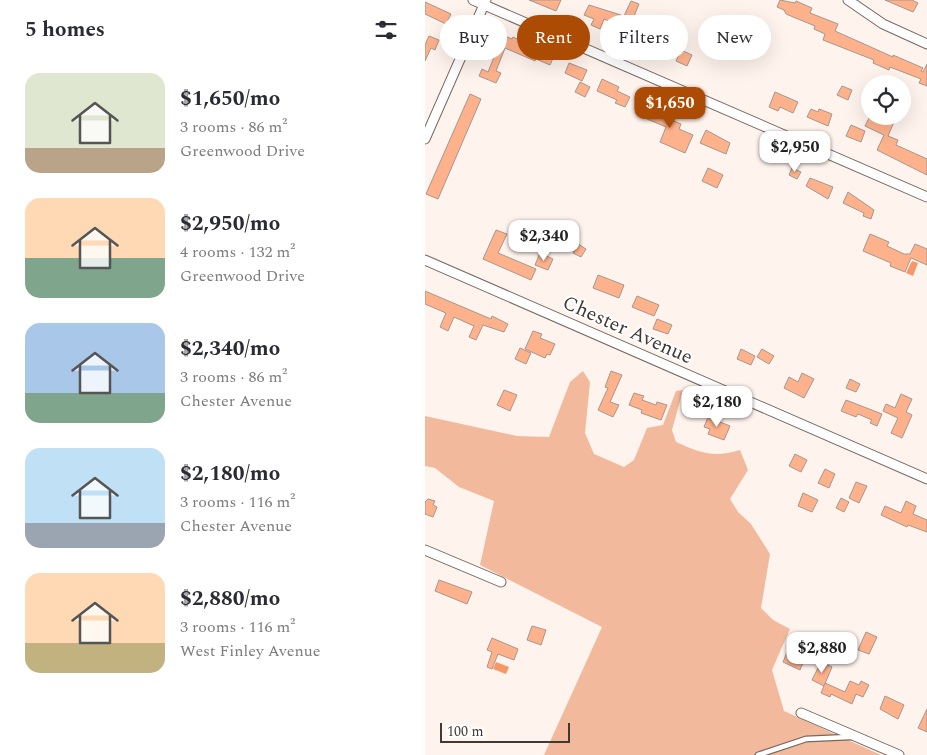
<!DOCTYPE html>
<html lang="en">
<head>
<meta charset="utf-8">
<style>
  body { margin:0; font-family:Spectral,serif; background:#f2f2f3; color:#2b2b33; height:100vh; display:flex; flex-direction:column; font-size:19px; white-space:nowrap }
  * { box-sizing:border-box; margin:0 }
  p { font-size:16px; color:#7c7c81 }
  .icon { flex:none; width:28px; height:28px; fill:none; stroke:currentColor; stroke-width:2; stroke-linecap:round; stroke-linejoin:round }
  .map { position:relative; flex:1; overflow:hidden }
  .sheet { display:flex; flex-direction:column; background:#fff; width:425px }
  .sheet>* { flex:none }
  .top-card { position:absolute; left:15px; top:15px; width:411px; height:45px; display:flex; gap:10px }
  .controls { position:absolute; left:436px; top:75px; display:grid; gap:10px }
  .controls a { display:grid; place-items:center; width:50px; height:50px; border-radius:50%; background:#fff; box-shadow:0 5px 20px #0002; font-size:25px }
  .scale { position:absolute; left:15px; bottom:12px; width:130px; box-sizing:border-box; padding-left:5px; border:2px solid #413936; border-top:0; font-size:14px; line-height:18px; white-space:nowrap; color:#413936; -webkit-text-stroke:4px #fff; paint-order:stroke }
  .price { position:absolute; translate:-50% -42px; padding:0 11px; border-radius:10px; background:#fff; color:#222; font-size:16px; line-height:32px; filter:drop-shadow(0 1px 2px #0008) }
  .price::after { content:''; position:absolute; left:50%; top:30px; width:15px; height:11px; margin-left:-8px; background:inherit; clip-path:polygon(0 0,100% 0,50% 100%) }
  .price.active { background:#ac4c04; color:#fff }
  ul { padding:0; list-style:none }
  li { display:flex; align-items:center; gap:15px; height:125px; padding:0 25px }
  li span { display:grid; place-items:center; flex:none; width:140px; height:100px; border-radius:15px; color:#555 }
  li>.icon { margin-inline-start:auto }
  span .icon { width:60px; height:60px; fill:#fffc; stroke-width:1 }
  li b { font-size:21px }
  h2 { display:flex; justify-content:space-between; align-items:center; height:60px; padding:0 25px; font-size:21px }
  .chip { padding:0 18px; border-radius:22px; background:#fff; box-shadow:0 5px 20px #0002; font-size:18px; line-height:45px }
  .chip.active { background:#ac4c04; color:#fff }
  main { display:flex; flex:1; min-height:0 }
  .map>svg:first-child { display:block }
  .forest { fill:#f2b99d }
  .water { fill:#f49868 }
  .building { fill:#feb28c; stroke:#a8968e }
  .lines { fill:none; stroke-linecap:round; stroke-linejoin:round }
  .lane-casing { stroke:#78675f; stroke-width:7 }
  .street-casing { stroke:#78675f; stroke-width:11 }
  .lane { stroke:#fff; stroke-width:4.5 }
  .street { stroke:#fff; stroke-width:9 }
  .labels { text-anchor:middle; stroke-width:4; stroke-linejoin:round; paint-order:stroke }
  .street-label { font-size:20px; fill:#413936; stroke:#fff }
</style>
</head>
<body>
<main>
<section class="sheet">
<h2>5 homes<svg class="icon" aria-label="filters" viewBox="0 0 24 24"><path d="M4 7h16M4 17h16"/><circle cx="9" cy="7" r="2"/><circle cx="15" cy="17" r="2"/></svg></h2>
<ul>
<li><span style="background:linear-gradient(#dfe7d0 75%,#b9a48a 0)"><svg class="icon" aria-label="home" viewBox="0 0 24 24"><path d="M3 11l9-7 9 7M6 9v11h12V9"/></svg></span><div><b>$1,650/mo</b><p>3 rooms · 86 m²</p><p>Greenwood Drive</p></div></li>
<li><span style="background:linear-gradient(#ffd9b3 60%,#7fa58c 0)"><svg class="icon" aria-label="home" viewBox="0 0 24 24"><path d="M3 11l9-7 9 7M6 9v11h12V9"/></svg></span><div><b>$2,950/mo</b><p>4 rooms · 132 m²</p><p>Greenwood Drive</p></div></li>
<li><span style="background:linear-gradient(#a9c7e8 70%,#7fa58c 0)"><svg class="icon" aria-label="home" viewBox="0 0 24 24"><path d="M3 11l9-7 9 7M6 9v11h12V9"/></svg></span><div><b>$2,340/mo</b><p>3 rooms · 86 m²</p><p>Chester Avenue</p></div></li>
<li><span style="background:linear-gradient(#bfe0f5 75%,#9aa5b1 0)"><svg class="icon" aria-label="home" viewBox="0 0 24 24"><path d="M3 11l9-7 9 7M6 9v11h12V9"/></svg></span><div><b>$2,180/mo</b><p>3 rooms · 116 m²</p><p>Chester Avenue</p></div></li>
<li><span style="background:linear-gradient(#ffd9b3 70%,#c2b280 0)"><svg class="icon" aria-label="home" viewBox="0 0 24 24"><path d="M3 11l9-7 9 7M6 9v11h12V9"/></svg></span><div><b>$2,880/mo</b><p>3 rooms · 116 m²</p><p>West Finley Avenue</p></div></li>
</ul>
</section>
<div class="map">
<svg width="502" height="755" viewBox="0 0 502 755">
  <rect width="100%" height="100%" fill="#fff3ed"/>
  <path class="forest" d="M158,371l7,11 -5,51 9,21 30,13 10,-7 13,-32 16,-3 13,-34 7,-1 -11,40 4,12c25,11 37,16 64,8l8,20 -18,29 8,13 13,12 19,30 -9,54 12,12 17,9 -18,41 12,41 97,44h-337l58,-128 -122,-62 14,-64 -35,-14 -24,-19 -10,-2v-50l92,20 32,1 21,-55z"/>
  <g class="water">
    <path d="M487,261l6,2 -5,13 -7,-3z"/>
    <path d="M71,662l13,5 -3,7 -13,-5z"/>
  </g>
  <g class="building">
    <path d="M104,0h32l-5,11z"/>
    <path d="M355,0l15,3 1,-2 16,7 -2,5 28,11 -3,7 58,26v-2l30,13 -2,3 2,1 4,-8v22l-8,-3 2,-4 -31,-12 -1,3 -16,-7 1,-3 -51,-20 2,-6 -11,-5 1,-3 -29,-12 -2,-4 -7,-3z"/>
    <path d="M460,0h27l6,3 -5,9z"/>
    <path d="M206,1l8,3 -7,17 11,5 -7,16 -13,-6 3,-8 -22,-9 -4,10 -9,-4 3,-6 -10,-4 5,-10 35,11z"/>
    <path d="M0,2l26,12 -5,10 -21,-10z"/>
    <path d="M73,33l14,6 1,-2 15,7 -1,2 27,10 -4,9 -14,-6 -1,2 -30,-13 -9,23 5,2 -5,10 -17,-7 3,-7 6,3 6,-15 -9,-4 1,-4 -2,-1 3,-7 3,-3 5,2z"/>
    <path d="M245,35l13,7 -5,9 -13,-7z"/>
    <path d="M4,36l10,4 -4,10 -4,-2 -6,13v-16z"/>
    <path d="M256,50l11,5 -5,11 -11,-5z"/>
    <path d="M144,63l18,7 -5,11 -17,-8z"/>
    <path d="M177,79l17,8 -2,4 13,6 -5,10 -10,-4 2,-3 -20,-9z"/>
    <path d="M155,82l10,5 -5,10 -10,-5z"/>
    <path d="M417,86l10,4 -4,10 -11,-5z"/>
    <path d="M350,92l23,10 -5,11 -13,-6 -2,4 -9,-4z"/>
    <path d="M45,94l11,5 -43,100 -12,-5z"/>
    <path d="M229,103l14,4 -4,10 17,7 -2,5 14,6 -8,18 -25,-11 6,-15 -19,-8z"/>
    <path d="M386,109l7,3 1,-3 13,5 -4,12 -21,-9z"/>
    <path d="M445,116l15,7 1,-4 8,3 -6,14 10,4 -2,5 31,14v16l-50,-25 7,-15 -19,-9z"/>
    <path d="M426,125l14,6 -4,11 -15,-6z"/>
    <path d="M281,130l24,13 -4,11 -26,-11z"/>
    <path d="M283,168l15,7 -6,13 -15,-7z"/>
    <path d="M367,168l9,4 -4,7 -8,-4z"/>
    <path d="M385,178l23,9 -5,12 -22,-13z"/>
    <path d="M423,192l26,18 -3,9 -8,-3 1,-3 -21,-10z"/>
    <path d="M71,230l11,4 -9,19 38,16 -5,11 -48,-21z"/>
    <path d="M445,234l19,8 -2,4 17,8h6l5,-10 12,5v16l-16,-7 -6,14 -15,-6 1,-3 -28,-12z"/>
    <path d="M153,244l8,5 -5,8 -8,-4z"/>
    <path d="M115,253l13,6 -5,11 -13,-5z"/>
    <path d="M173,275l26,10 -5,13 -26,-10z"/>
    <path d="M0,291l66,28 1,-3 16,8 -4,8 -21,-7 -7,15 -7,-3 5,-11 -20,-9 -6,14 -8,-4 6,-14 -21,-9z"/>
    <path d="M212,296l22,9 -5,11 -22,-9z"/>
    <path d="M232,319l15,6 -4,9 -15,-5z"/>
    <path d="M108,331l9,3 -2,4 15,6 -5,11 -3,-1 -2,4 -20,-9z"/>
    <path d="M95,348l11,5 -5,11 -11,-5z"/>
    <path d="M316,349l14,7 -4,9 -14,-6z"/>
    <path d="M337,349l12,7 -5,8 -12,-7z"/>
    <path d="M186,371l11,4 -12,27 9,3 -6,12 -15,-7 10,-22 -3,-1z"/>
    <path d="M377,373l12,6 -10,19 -20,-10 5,-11 9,5z"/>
    <path d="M425,379l10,5 -4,8 -10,-4z"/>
    <path d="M79,390l13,5 -7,16 -13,-6z"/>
    <path d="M209,393l10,3 -2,4 14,5 1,-3 10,3 -6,15 -20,-7 1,-3 -13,-5z"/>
    <path d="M476,394l11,5 -6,13 6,3 -10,23 -11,-5 7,-15 -15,-7 3,-7 9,4z"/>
    <path d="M421,400l36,14 -5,12 -7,-3 2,-3 -14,-6 -2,3 -15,-6z"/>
    <path d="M283,417l22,9 -6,14 -16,-6 2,-5 -6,-2z"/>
    <path d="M370,454l12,6 -6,12 -12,-6z"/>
    <path d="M400,469l10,5 -6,14 -11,-5z"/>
    <path d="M431,482l11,4 -8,17 -10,-5z"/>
    <path d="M378,493l15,7 -6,12 -14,-6z"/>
    <path d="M416,498l8,4 -5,10 -8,-4z"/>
    <path d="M3,499l7,2 -2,4 4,2 -4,10 -8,-3v-12z"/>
    <path d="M481,501l10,5 -3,8 14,6v12l-19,-7 -1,2 -26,-12 4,-9 16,7z"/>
    <path d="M14,580l33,12 -5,12 -32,-13z"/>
    <path d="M107,626l14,4 -5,15 -14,-5z"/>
    <path d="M441,632l11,5 -8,17 -11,-4z"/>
    <path d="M67,638l26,11 -4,11 -16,-6 -6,15 -5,-2 5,-15 -5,-2z"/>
    <path d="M365,645l8,4 -4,7 10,4 -4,10 -17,-8z"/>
    <path d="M396,662l11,5 -8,19 -12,-6z"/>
    <path d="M425,681l9,4 2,-4 8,4 -6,12 -7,-3 -4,10 -21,-10 -1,3 -9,-4 4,-10 20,9z"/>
    <path d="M460,696l19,9 -6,14 -18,-10z"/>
    <path d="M502,709v23l-9,-4z"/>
  </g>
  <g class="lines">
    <g class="lane-casing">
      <path id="lane" d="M333,755l48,-16 44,-2"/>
    </g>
    <g class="street-casing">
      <g id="street">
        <path d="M48,0l454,197"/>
        <path d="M423,0l35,24 44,20"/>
        <path d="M0,139l61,-139"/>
        <path d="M0,260l502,219"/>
        <path d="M0,550l76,32"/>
        <path d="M376,713l98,42"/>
      </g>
    </g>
    <use href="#lane" class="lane"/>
    <use href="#street" class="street"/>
  </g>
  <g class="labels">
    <g class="street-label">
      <text transform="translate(203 329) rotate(24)" y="7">Chester Avenue</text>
    </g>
  </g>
</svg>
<div class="controls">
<a><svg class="icon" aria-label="locate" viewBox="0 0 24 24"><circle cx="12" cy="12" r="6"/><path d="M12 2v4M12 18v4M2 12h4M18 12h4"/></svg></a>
</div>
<div class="scale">100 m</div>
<b class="price active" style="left:245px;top:129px">$1,650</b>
<b class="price" style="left:370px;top:173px">$2,950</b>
<b class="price" style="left:119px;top:262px">$2,340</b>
<b class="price" style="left:292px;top:428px">$2,180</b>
<b class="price" style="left:397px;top:674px">$2,880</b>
<div class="top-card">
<a class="chip">Buy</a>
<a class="chip active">Rent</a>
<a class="chip">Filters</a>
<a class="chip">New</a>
</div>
</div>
</main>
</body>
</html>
